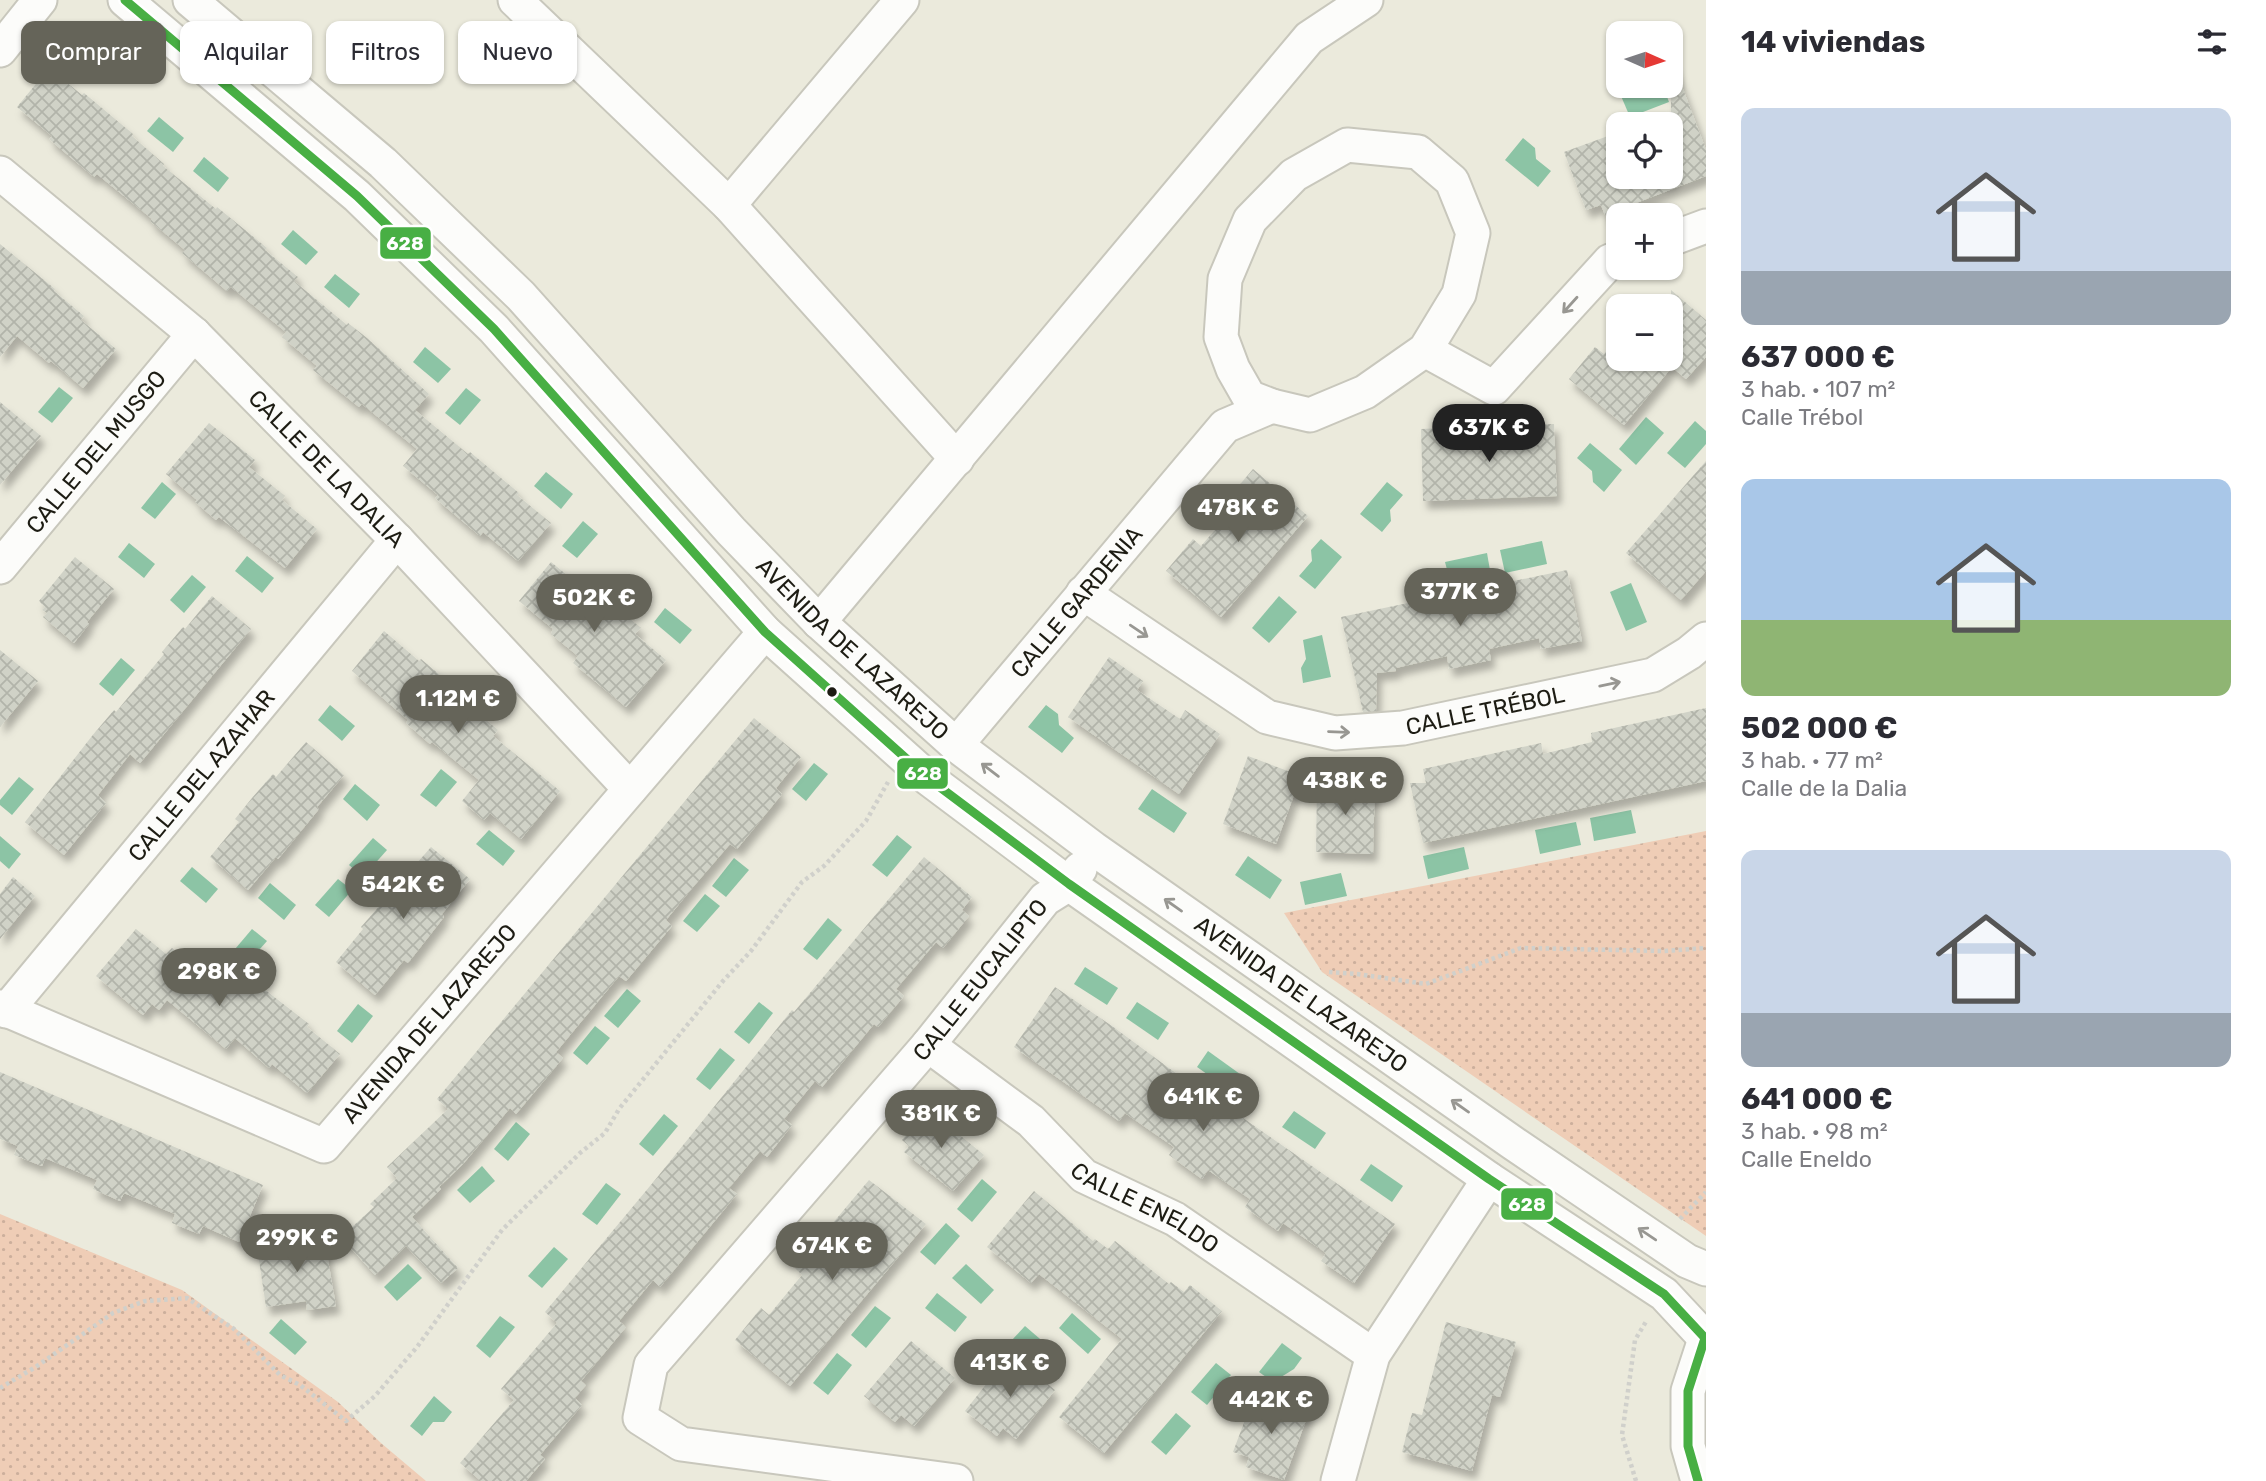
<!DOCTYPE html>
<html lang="es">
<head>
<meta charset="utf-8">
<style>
  body { margin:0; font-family:Rubik,sans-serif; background:#f2f2f3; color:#2b2b33; height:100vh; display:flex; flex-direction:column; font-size:26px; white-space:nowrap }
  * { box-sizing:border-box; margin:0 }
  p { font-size:23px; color:#7c7c81 }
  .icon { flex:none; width:38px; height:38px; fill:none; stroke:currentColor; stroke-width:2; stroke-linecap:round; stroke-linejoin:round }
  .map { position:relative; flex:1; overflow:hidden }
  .panel { display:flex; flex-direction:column; background:#fff; width:560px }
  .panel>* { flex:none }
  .top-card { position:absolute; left:21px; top:21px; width:665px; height:63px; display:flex; gap:14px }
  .needle { width:46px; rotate:93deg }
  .fabs { position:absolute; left:1606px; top:21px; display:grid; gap:14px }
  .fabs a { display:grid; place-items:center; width:77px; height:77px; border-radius:14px; background:#fff; box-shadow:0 2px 5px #0004; font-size:35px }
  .price { position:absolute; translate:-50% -60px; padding:0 16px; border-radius:24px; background:#656459; color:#fff; font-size:23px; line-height:46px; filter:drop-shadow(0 2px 4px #0008) }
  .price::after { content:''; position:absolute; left:50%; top:42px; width:21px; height:16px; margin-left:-10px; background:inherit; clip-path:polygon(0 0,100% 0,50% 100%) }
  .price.selected { background:#222; color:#fff }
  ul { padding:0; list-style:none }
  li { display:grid; align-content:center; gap:14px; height:371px; padding:0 35px }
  li span { display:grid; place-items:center; height:217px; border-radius:14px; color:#555 }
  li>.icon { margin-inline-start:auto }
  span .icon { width:126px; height:126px; fill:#fffc; stroke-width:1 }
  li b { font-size:30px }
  h2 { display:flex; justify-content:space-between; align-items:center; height:84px; padding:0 35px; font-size:30px }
  .tag { padding:0 24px; border-radius:14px; background:#fff; box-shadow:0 2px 5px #0004; font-size:24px; line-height:63px }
  .tag.selected { background:#656459; color:#fff }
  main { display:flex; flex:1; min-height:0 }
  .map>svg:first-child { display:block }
  .grass { fill:url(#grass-dots) }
  .water { fill:#8cc4a5 }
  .building { fill:url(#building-cross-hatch); filter:url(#shadow) }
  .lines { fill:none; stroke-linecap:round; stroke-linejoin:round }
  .minor-casing { stroke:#c8c7bc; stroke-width:37 }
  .path { stroke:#d0d0cb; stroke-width:4.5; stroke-dasharray:3.5 3.5; stroke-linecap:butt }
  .minor { stroke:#fcfcfa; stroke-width:33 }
  .bus-1-casing { stroke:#fff; stroke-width:14 }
  .bus-1 { stroke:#48af44; stroke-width:9 }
  .oneway { stroke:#989792 }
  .bus-dot { fill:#1d1c13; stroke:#fff; stroke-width:2.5 }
  .labels { text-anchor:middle; stroke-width:7; stroke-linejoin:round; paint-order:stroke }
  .street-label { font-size:23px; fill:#1d1c13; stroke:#fff }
  .line-badge { stroke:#fff; stroke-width:2.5 }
  .badge-label { font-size:19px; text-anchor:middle; font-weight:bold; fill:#fff }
</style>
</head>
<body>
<main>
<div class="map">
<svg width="1706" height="1481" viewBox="0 0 1706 1481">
  <defs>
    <pattern id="grass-dots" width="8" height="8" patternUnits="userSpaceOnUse" patternTransform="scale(1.75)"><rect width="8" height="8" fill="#efcdb6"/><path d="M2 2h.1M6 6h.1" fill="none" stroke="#ccaf9c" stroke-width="1.8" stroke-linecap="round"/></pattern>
    <pattern id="building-cross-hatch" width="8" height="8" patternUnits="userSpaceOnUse" patternTransform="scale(1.75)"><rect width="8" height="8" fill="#d0d2c7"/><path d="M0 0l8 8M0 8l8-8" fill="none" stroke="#b2b4aa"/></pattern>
    <filter id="shadow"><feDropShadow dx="4.5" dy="8" stdDeviation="3.5" flood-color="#0004"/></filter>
  </defs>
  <rect width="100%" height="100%" fill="#ebeadc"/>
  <g class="grass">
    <path d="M1706,831v405l-384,-264 -38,-59z"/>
    <path d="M0,1214l182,76 156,112 43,41 45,38h-426z"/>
  </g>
  <g class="water">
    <path d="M71,44l25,21 -12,14 -25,-21z"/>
    <path d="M1645,86h18l6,16 -39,15 -9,-21z"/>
    <path d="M159,117l25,21 -11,14 -26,-21z"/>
    <path d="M1523,138l12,10 1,11 15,12 -13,16 -33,-27z"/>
    <path d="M204,157l25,21 -11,14 -25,-21z"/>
    <path d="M293,230l25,22 -12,13 -25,-21z"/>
    <path d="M335,274l25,20 -11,14 -25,-21z"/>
    <path d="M425,347l26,22 -13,14 -25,-21z"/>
    <path d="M59,387l14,11 -21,25 -14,-11z"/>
    <path d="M466,388l15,12 -21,25 -15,-12z"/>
    <path d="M1646,417l18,16 -28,32 -17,-16z"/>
    <path d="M1695,421l11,10v13l-21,24 -18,-15z"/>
    <path d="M1590,443l32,27 -18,22 -11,-10 -1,-11 -15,-13z"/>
    <path d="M546,472l27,22 -12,15 -27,-23z"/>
    <path d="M162,482l14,12 -21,25 -14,-11z"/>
    <path d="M1387,482l16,13 -13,15 1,11 -9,11 -22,-18z"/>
    <path d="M583,521l15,13 -21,24 -15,-12z"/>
    <path d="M1321,539l21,18 -27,32 -16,-13 13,-15 -1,-11z"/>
    <path d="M1542,541l5,23 -42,9 -5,-23z"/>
    <path d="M129,543l26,21 -11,14 -26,-21z"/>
    <path d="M1487,553l4,23 -40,9 -6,-23z"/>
    <path d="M247,556l27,22 -12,15 -27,-22z"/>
    <path d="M192,575l14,12 -22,26 -14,-13z"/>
    <path d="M1631,583l16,39 -21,9 -16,-39z"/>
    <path d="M1279,596l18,16 -28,31 -17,-15z"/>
    <path d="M665,608l27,22 -12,14 -26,-22z"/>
    <path d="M1322,635l9,42 -28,6 -2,-15 5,-9 -3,-19z"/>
    <path d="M121,658l14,12 -22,26 -14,-12z"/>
    <path d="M330,705l25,21 -13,15 -24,-21z"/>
    <path d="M1046,705l12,9 1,11 15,13 -12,15 -34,-26z"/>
    <path d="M814,763l14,11 -22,27 -14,-12z"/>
    <path d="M441,769l16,13 -21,25 -16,-12z"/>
    <path d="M19,777l15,12 -22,26 -12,-10v-5z"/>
    <path d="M355,784l25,21 -13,16 -24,-22z"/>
    <path d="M1152,789l35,24 -13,20 -36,-24z"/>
    <path d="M1631,810l5,23 -42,8 -4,-23z"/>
    <path d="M1576,822l5,23 -41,9 -5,-24z"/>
    <path d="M489,830l26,21 -12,15 -27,-22z"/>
    <path d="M897,835l15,12 -25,30 -15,-12z"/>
    <path d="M0,836l21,18 -12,15 -9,-8z"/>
    <path d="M373,838l14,12 -24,27 -14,-12z"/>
    <path d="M1464,847l5,22 -41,10 -5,-23z"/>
    <path d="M1248,856l34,24 -12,19 -35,-24z"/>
    <path d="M734,858l15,12 -23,27 -14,-11z"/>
    <path d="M192,867l26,22 -12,14 -26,-22z"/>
    <path d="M1341,873l6,23 -42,9 -5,-23z"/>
    <path d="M338,879l14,11 -23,27 -14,-12z"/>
    <path d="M270,883l26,22 -12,15 -26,-22z"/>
    <path d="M705,894l15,12 -23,26 -14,-11z"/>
    <path d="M828,918l14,12 -25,30 -14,-11z"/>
    <path d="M252,929l15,12 -23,26 -14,-12z"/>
    <path d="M1085,967l33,21 -11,17 -33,-21z"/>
    <path d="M627,989l14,12 -23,27 -14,-12z"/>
    <path d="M759,1002l14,11 -24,31 -15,-12z"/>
    <path d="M1137,1002l32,21 -11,17 -32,-22z"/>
    <path d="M358,1004l15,12 -21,27 -15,-12z"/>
    <path d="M595,1026l15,12 -23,27 -14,-12z"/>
    <path d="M720,1048l15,12 -25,30 -14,-11z"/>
    <path d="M1208,1051l32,23 -12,15 -31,-22z"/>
    <path d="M1294,1111l32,22 -11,16 -33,-22z"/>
    <path d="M664,1114l14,12 -25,30 -14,-12z"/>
    <path d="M516,1122l14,12 -22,27 -14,-12z"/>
    <path d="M1371,1164l32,22 -11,16 -32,-22z"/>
    <path d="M482,1166l13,15 -25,22 -13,-13z"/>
    <path d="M982,1179l15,13 -25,30 -15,-13z"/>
    <path d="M606,1183l15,11 -24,31 -15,-11z"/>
    <path d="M946,1223l14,13 -25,29 -15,-13z"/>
    <path d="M554,1247l14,12 -26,29 -14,-12z"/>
    <path d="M408,1264l14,14 -25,23 -13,-14z"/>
    <path d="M966,1264l28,26 -13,14 -29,-26z"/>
    <path d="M937,1293l30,24 -12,15 -30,-24z"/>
    <path d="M875,1306l16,12 -25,30 -15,-13z"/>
    <path d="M1072,1313l29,26 -13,15 -29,-26z"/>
    <path d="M500,1316l15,11 -25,31 -14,-12z"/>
    <path d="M281,1319l26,23 -12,13 -26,-22z"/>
    <path d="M1025,1326l29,25 -14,15 -28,-26z"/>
    <path d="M1282,1343l20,15 -8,11 -21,13 -14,-10z"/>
    <path d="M837,1353l15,12 -24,30 -15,-12z"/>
    <path d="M1216,1363l15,12 -24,30 -16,-13z"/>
    <path d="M434,1396l18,16 -8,10h-11l-11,14 -12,-10z"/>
    <path d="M1176,1413l15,13 -25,29 -15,-13z"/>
  </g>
  <g class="building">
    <path d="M1674,65l32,85v26l-101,39 -4,-10 -15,5 -22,-58 55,-20v45h52v-111z"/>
    <path d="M49,68l33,27 2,-2 49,41 -1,2 32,28 -1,2 53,43 1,-2 50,41 -2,2 33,27 -4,4 53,44 1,-2 19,15 62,56 -14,16 53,44 2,-2 49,41 -2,2 34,28 -33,38 -35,-29 -3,4 -45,-38 3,-3 -35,-29 14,-17 -55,-45 -3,3 -46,-37 4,-4 -35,-29 4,-5 -55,-45 -4,4 -45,-38 3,-3 -35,-29 2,-2 -55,-45 -3,3 -45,-38 3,-3 -35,-29z"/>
    <path d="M0,244l55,45 -1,2 30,25 -3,4 35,29 -33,39 -32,-27 -2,2 -32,-27 -17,21z"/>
    <path d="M1671,290l35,30v37l-20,22 -14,-12 -48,58 -55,-46 26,-32 9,7 10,-12 5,4v13h52z"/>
    <path d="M0,402l41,34 -41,49z"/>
    <path d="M209,423l46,37 -6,7 36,29 -3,4 35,29 -32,39 -66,-51 -3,3 -21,-18 2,-2 -31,-26z"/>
    <path d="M1554,424l3,72 -134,5 -2,-72 42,-2v11l50,-2v-11z"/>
    <path d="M1706,461v110l-25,29 -55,-47z"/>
    <path d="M1253,469l55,47 -87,101 -55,-46 27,-32 8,7 33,-38 -8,-7z"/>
    <path d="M75,557l39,32 -27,33 2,2 -15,19 -31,-26 4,-4 -5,-3 3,-3 -6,-6z"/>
    <path d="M551,562l33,27 1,-2 30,25 3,-3 23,19 -6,6 31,26 -40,47 -53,-44 5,-7 -27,-22 2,-5 -34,-28z"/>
    <path d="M1567,570l15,71 -41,8 -2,-11 -50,11 2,11 -42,9 -2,-13 -51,12v3l-19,2 -1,38 -13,1 -22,-95z"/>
    <path d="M212,596l39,33 -111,134 -10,-9 -32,41 8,8 -42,52 -39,-33 67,-86 22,-26 2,2 48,-58 -2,-2 21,-25 2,2z"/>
    <path d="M384,631l35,30 2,-2 45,38 -3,4 35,29 -5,6 67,55 -39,48 -31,-26 -6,7 -22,-19 17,-21 -47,-38 -2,2 -24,-21 2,-3 -56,-49z"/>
    <path d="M0,650l38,31 -38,46z"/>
    <path d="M1109,657l34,24 -6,9 43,29 5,-9 35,24 -41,60 -111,-77z"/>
    <path d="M1706,708v73l-283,62 -13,-60h16l-3,-14 118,-26 2,11 49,-12 -1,-9z"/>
    <path d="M754,718l47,39 -25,31 6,6 -45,55 -7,-5 -37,43 -27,33 6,6 -46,55 -7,-5 -63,76 7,6 -47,56 -6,-6 -47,56 -24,23 2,2 -29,28 46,51 -17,15 -35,-37 -31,29 -34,-38 33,-30 -4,-3 27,-26 -10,-11 61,-58 -11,-10z"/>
    <path d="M306,742l38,33 -27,32 2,2 -41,50 -2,-2 -28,33 -38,-33 29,-35 -4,-3 17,-21 21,-24 3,3z"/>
    <path d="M1248,756l53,20 -25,68 -53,-20z"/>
    <path d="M1317,780l58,2 -2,72 -57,-2z"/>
    <path d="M431,847l39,32 -28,35 2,3 -36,46 -4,-3 -29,35 -39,-33 27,-33 -2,-2z"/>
    <path d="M924,857l48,40 -10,13 7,6 -26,32 -7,-6 -40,47 8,7 -26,31 -4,-3 -52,63 -7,-6 -31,38 8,6 -25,32 -7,-6 -31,37 8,6 -77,93 -7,-7 -34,41 7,6 -45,54 5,4 -11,13 7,7 -42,50 5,4 -19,22h-45l-21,-18 54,-63 -13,-11 56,-66 -12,-11 110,-132 137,-170 2,2z"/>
    <path d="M13,877l22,19 -35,43v-45z"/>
    <path d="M136,929l30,25 6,-6 35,29 12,-14 31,26 5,-7 54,42 -2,3 33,27 -33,39 -35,-29 -3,4 -34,-30 -9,11 -59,-49 -8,10 -7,-6 -9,11 -47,-39z"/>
    <path d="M1055,987l57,39 84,62 1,-2 198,138 -41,59 -33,-22 5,-8 -43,-30 -5,8 -33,-24 5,-8 -42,-29 -6,9 -33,-24 5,-8 -49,-34 -6,8 -105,-74z"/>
    <path d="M0,1072l263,113 -24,57 -36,-16 -4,8 -27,-11 3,-9 -51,-21 -4,8 -27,-12 4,-9 -52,-22 -3,8 -28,-11 4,-9 -18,-7z"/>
    <path d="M928,1109l56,46 -31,36 -49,-39 5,-6 -7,-6z"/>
    <path d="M869,1180l57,44 -136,162 -55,-46 26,-32 8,7 33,-40 -7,-7z"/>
    <path d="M1034,1191l59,50 2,-2 13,10 7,-8 54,43 2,-2 13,10 6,-7 32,26 -118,142 -45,-36 63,-78 -83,-65 -8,9 -44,-36z"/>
    <path d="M324,1237l12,69 -29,4 -1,-9 -40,6 -9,-60z"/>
    <path d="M1446,1322l70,20 -16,55 -8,-2 -20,76 -70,-19 10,-39 10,2z"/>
    <path d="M911,1341l44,37 -41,48 -13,-11 -6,7 -31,-26z"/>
    <path d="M1010,1354l45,36 -39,49 -13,-11 -6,8 -32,-25z"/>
    <path d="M1255,1393l54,19 -25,68 -38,-13 3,-10 -16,-5z"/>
  </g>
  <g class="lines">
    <g class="minor-casing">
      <g id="minor">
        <path d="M125,0l232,196 137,133 271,303 164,147 140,105 420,295 175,115 41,44"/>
        <path id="s1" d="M190,0l193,163 138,133 210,235 88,91 137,123 138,104 419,294 174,118 19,8"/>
        <path d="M515,0l214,205 228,254"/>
        <path d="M0,50l40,-50"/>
        <path d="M1347,145l71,7 34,29 21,52 -14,61 -34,56 -60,42 -55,23 -38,-9 -23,-9 -16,-28 -12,-32 4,-58 25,-59 44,-45z"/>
        <path id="s2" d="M0,173l194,161 203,206 233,249"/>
        <path d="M729,205l173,-205"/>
        <path d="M1671,239l35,-13"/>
        <path d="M1425,350l69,38 116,-127 9,-3"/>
        <path id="s3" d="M0,567l194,-233"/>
        <path id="s4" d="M1083,593l184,124 68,16 68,-5 250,-53 36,-22 17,-14"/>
        <path d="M819,622l490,-584 57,-38"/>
        <path id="s5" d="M956,745l269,-319 47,-20"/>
        <path id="s6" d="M0,1007l324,139 441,-514"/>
        <path id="s7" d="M6,1011l391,-471"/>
        <path id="s8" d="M928,1045l103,76 53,55 91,43 198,136"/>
        <path id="s9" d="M956,1481l-275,-37 -41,-26 11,-53 277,-320 117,-146 24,-15 11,-15"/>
        <path d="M1338,1481l35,-126 116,-176"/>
        <path d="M1698,1481l-10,-35v-55l18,-55"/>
      </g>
    </g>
    <g class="path">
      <path d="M1329,972l28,2 69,10 95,-36 142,3 43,-3"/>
      <path d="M1680,1219l26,-27"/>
      <path d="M0,1388l34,-20 79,-55 32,-12 42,-3 47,31 46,46 20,10 46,36 29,-25 42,-49 85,-117 78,-77 25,-20 14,-24 104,-128 28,-30 51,-69 22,-16 42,-45 22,-39"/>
      <path d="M1636,1481l-14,-46 13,-95 12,-20"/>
    </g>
    <use href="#minor" class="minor"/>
    <g class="bus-1-casing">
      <path id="bus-1" d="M125,0l232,196 137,133 271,303 164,147 140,105 420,295 175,115 41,44 -17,53v55l10,35"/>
    </g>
    <use href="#bus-1" class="bus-1"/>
  </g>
  <defs><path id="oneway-shaft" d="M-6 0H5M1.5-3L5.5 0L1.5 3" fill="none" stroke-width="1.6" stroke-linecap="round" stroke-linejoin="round" transform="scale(1.75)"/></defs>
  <g class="oneway">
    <use href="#oneway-shaft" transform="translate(1570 305) rotate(132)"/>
    <use href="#oneway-shaft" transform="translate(1139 631) rotate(34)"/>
    <use href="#oneway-shaft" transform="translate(1610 684) rotate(-12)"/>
    <use href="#oneway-shaft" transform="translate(1339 732) rotate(2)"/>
    <use href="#oneway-shaft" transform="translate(990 770) rotate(-143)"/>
    <use href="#oneway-shaft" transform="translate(1173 905) rotate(-145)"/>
    <use href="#oneway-shaft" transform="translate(1460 1106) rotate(-145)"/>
    <use href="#oneway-shaft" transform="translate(1647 1234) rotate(-146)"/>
  </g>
  <circle class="bus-dot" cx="832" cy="692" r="6"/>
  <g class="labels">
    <g class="street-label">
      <text dy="8" stroke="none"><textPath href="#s3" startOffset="150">CALLE DEL MUSGO</textPath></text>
      <text dy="8" stroke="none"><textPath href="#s2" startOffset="441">CALLE DE LA DALIA</textPath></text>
      <text dy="8" stroke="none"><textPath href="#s5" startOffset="187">CALLE GARDENIA</textPath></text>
      <text dy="8" stroke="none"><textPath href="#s1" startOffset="929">AVENIDA DE LAZAREJO</textPath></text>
      <text dy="8" stroke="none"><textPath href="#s4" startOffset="444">CALLE TRÉBOL</textPath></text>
      <text dy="8" stroke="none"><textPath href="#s7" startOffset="306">CALLE DEL AZAHAR</textPath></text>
      <text dy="8" stroke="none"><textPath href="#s9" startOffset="887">CALLE EUCALIPTO</textPath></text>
      <text dy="8" stroke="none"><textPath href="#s1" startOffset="1496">AVENIDA DE LAZAREJO</textPath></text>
      <text dy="8" stroke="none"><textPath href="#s6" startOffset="514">AVENIDA DE LAZAREJO</textPath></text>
      <text dy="8" stroke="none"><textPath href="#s8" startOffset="273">CALLE ENELDO</textPath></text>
    </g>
  </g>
  <g class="line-badge">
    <rect x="379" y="226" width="53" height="34" rx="7" fill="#48af44"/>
    <rect x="896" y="757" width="53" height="33" rx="7" fill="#48af44"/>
    <rect x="1500" y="1187" width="54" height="34" rx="7" fill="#48af44"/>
  </g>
  <g class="badge-label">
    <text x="405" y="250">628</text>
    <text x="923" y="780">628</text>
    <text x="1527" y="1211">628</text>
  </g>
</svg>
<div class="fabs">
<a><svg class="needle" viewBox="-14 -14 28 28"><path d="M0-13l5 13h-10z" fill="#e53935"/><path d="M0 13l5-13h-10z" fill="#7c7c81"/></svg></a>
<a><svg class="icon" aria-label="locate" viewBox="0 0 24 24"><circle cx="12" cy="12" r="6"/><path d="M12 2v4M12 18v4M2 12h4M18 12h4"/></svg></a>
<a>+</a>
<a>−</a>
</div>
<b class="price selected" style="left:1489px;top:464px">637K €</b>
<b class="price" style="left:1238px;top:544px">478K €</b>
<b class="price" style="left:1460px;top:628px">377K €</b>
<b class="price" style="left:594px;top:634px">502K €</b>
<b class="price" style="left:458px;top:735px">1.12M €</b>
<b class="price" style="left:1345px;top:817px">438K €</b>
<b class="price" style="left:403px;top:921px">542K €</b>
<b class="price" style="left:219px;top:1008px">298K €</b>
<b class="price" style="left:1203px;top:1133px">641K €</b>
<b class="price" style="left:941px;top:1150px">381K €</b>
<b class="price" style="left:297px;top:1274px">299K €</b>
<b class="price" style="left:832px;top:1282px">674K €</b>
<b class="price" style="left:1010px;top:1399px">413K €</b>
<b class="price" style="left:1271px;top:1436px">442K €</b>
<div class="top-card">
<a class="tag selected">Comprar</a>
<a class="tag">Alquilar</a>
<a class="tag">Filtros</a>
<a class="tag">Nuevo</a>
</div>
</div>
<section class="panel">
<h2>14 viviendas<svg class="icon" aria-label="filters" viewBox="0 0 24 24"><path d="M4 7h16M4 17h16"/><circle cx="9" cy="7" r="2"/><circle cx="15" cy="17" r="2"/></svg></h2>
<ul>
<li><span style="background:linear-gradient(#c9d6e8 75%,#9aa5b1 0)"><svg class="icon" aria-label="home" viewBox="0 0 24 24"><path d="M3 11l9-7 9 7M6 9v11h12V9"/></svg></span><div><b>637 000 €</b><p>3 hab. · 107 m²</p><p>Calle Trébol</p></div></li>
<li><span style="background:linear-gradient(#a9c7e8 65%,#8fb573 0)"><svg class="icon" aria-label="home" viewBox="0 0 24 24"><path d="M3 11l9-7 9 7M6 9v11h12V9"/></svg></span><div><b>502 000 €</b><p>3 hab. · 77 m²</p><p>Calle de la Dalia</p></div></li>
<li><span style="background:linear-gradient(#c9d6e8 75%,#9aa5b1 0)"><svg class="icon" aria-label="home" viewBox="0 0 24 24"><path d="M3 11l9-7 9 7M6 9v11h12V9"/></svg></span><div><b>641 000 €</b><p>3 hab. · 98 m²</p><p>Calle Eneldo</p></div></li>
</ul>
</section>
</main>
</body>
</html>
